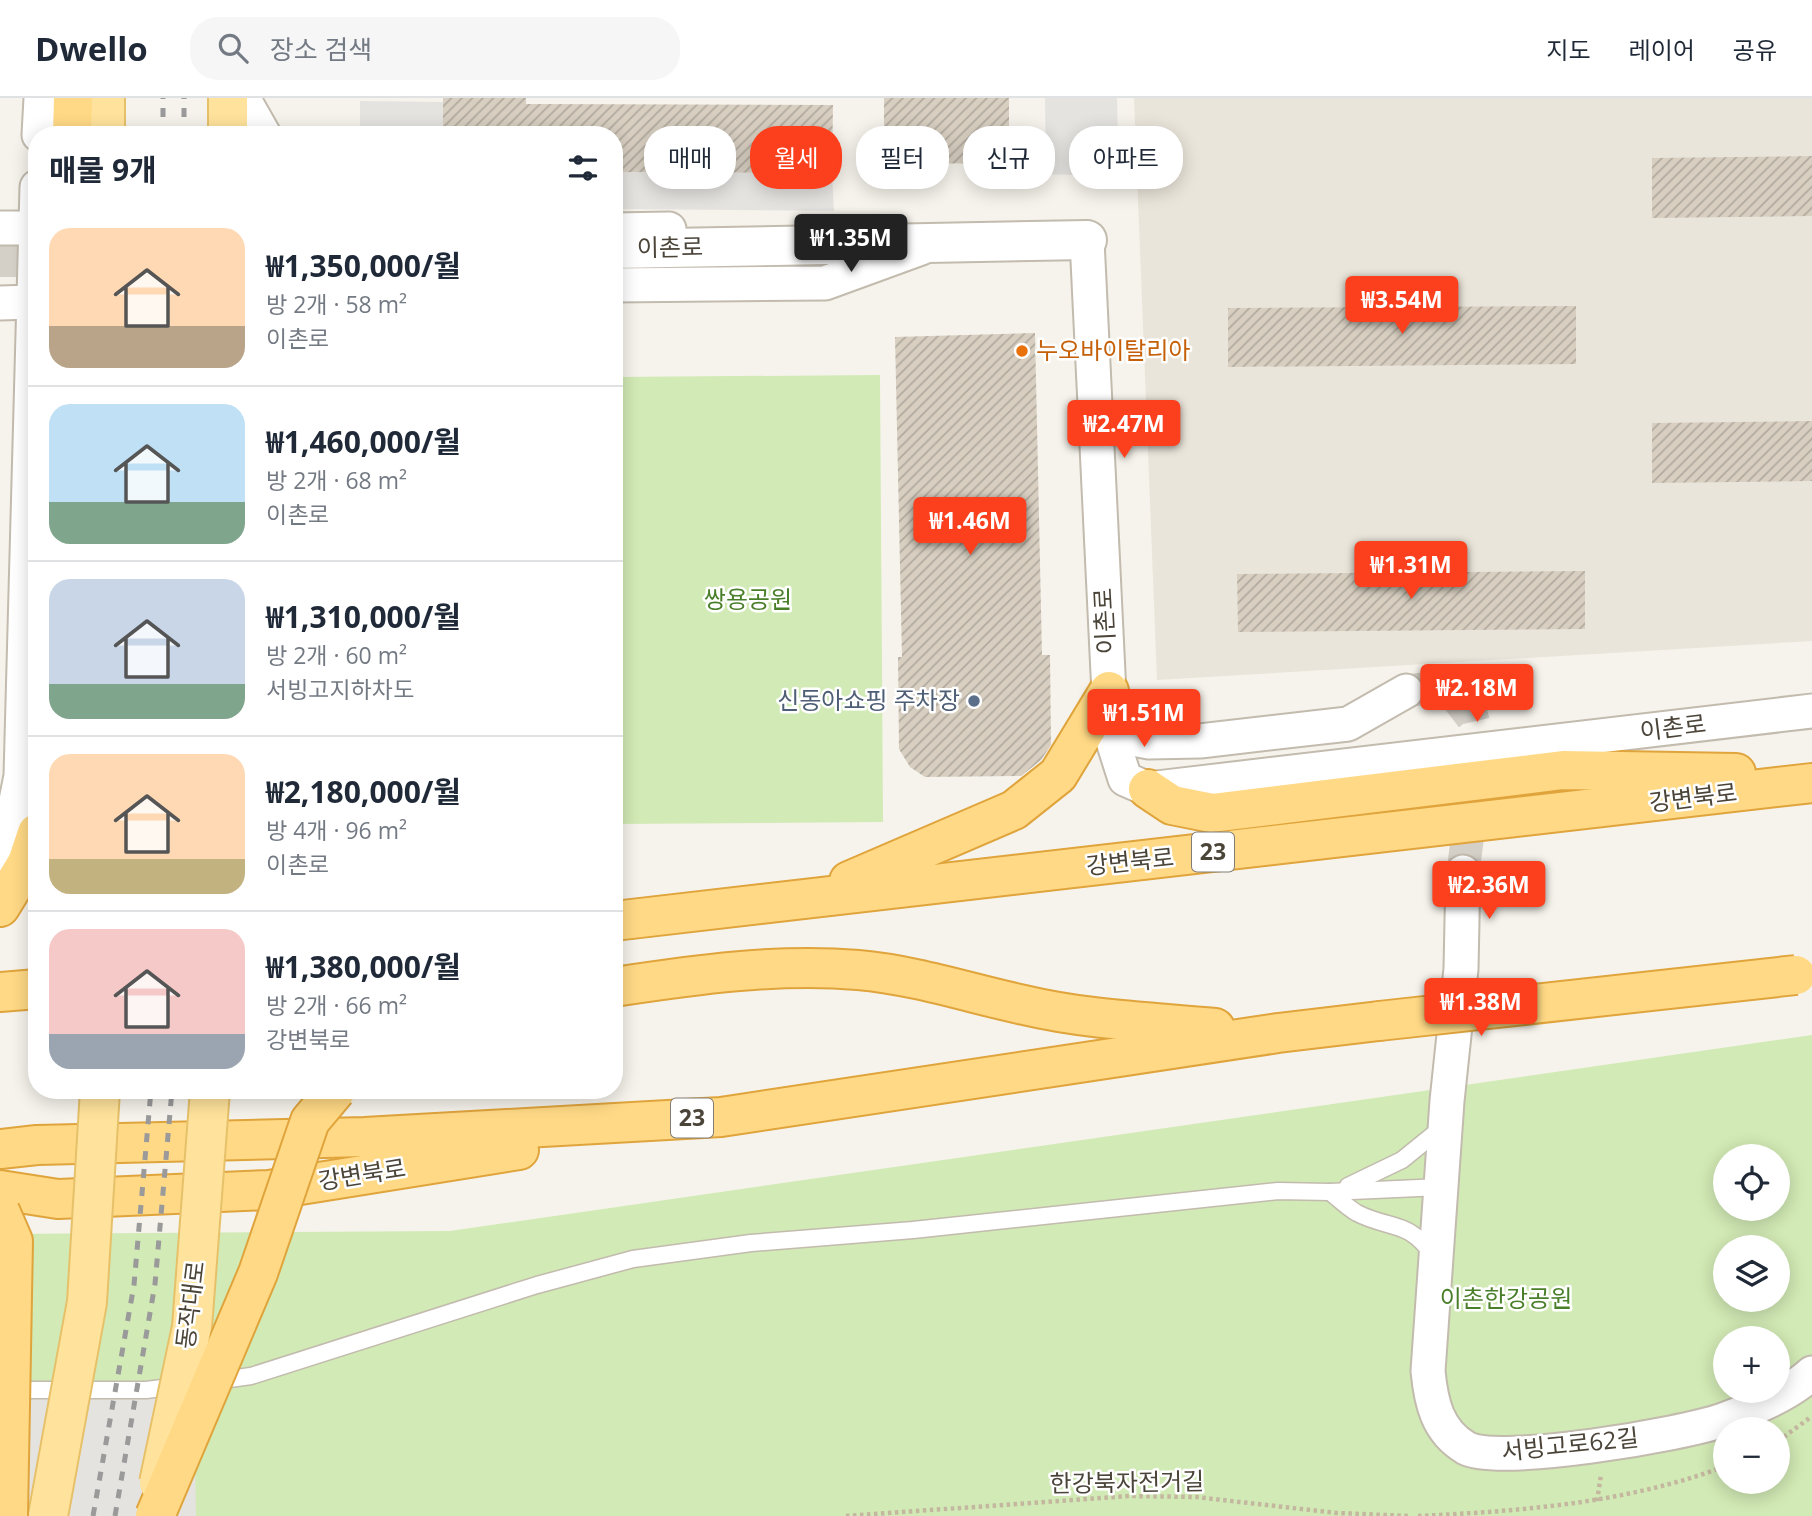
<!DOCTYPE html>
<html lang="ko">
<head>
<meta charset="utf-8">
<style>
  body { margin:0; font-family:"Open Sans","Noto Sans KR",sans-serif; background:#f6f6f7; color:#1f2937; height:100vh; display:flex; flex-direction:column; font-size:26px; white-space:nowrap }
  * { box-sizing:border-box; margin:0 }
  p { font-size:23px; color:#747a83 }
  .icon { flex:none; width:38px; height:38px; fill:none; stroke:currentColor; stroke-width:2; stroke-linecap:round; stroke-linejoin:round }
  .map { position:relative; flex:1; overflow:hidden }
  .side { position:absolute; left:28px; top:28px; width:595px; height:973px; display:flex; flex-direction:column; background:#fff; border-radius:28px; box-shadow:0 4px 18px #0003 }
  .side>* { flex:none }
  .hud { position:absolute; left:644px; top:28px; width:665px; height:63px; display:flex; gap:14px }
  .fabs { position:absolute; left:1713px; top:1046px; display:grid; gap:14px }
  .fabs a { display:grid; place-items:center; width:77px; height:77px; border-radius:50%; background:#fff; box-shadow:0 4px 18px #0003; font-size:35px }
  .price { position:absolute; translate:-50% -60px; padding:0 16px; border-radius:7px; background:#fc3f1d; color:#fff; font-size:23px; line-height:46px; filter:drop-shadow(0 2px 4px #0008) }
  .price::after { content:''; position:absolute; left:50%; top:42px; width:21px; height:16px; margin-left:-10px; background:inherit; clip-path:polygon(0 0,100% 0,50% 100%) }
  .price.current { background:#222; color:#fff }
  ul { padding:0; list-style:none }
  li { display:flex; align-items:center; gap:21px; height:175px; padding:0 21px }
  li+li { border-top:2px solid #e0e1e3 }
  li span { display:grid; place-items:center; flex:none; width:196px; height:140px; border-radius:21px; color:#555 }
  li>.icon { margin-inline-start:auto }
  span .icon { width:84px; height:84px; fill:#fffc; stroke-width:1 }
  li b { font-size:30px }
  h2 { display:flex; justify-content:space-between; align-items:center; height:84px; padding:0 21px; font-size:30px }
  .tag { padding:0 24px; border-radius:28px; background:#fff; box-shadow:0 4px 18px #0003; font-size:24px; line-height:63px }
  .tag.current { background:#fc3f1d; color:#fff }
  header { display:flex; align-items:center; gap:42px; box-sizing:border-box; height:98px; padding:0 35px; background:#fff; border-bottom:2px solid #e0e1e3 }
  header strong { font-size:33px }
  nav { display:flex; gap:38px; margin-inline-start:auto; font-size:24px }
  .search { width:490px; height:63px; background:#f6f6f7; display:flex; align-items:center; gap:18px; box-sizing:border-box; padding:0 24px; border-radius:28px; color:#747a83; font-size:26px }
  .map>svg:first-child { display:block }
  .residential { fill:#eae5da }
  .green { fill:#d2eab5; fill-rule:evenodd }
  .parking { fill:#e5e3e0 }
  .building { fill:url(#building-hatch) }
  .lines { fill:none; stroke-linecap:round; stroke-linejoin:round }
  .minor-tunnel { stroke:#d4d0c8; stroke-width:33; stroke-dasharray:33 17; stroke-linecap:butt }
  .tertiary-tunnel { stroke:#d4d0c8; stroke-width:38; stroke-dasharray:38 19; stroke-linecap:butt }
  .service-casing { stroke:#c2bbae; stroke-width:19 }
  .minor-casing { stroke:#c2bbae; stroke-width:37 }
  .tertiary-casing { stroke:#c2bbae; stroke-width:42 }
  .primary-casing { stroke:#e6c16a; stroke-width:42 }
  .trunk-casing { stroke:#e0a43c; stroke-width:42 }
  .path { stroke:#c4b79f; stroke-width:4.5; stroke-dasharray:3.5 3.5; stroke-linecap:butt }
  .service { stroke:#fff; stroke-width:16 }
  .minor { stroke:#fff; stroke-width:33 }
  .tertiary { stroke:#fff; stroke-width:38 }
  .primary { stroke:#ffe39c; stroke-width:38 }
  .trunk { stroke:#ffd985; stroke-width:38 }
  .rail { stroke:#9a9a9a; stroke-width:5; stroke-dasharray:9 9; stroke-linecap:butt }
  .primary-bridge-casing { stroke:#e6c16a; stroke-width:42; stroke-linecap:butt }
  .trunk-bridge-casing { stroke:#e0a43c; stroke-width:42; stroke-linecap:butt }
  .primary-bridge { stroke:#ffe39c; stroke-width:38 }
  .trunk-bridge { stroke:#ffd985; stroke-width:38 }
  .food-dot { fill:#e8710a; stroke:#fff; stroke-width:2.5 }
  .service-dot { fill:#5c6f8a; stroke:#fff; stroke-width:2.5 }
  .labels { text-anchor:middle; stroke-width:5; stroke-linejoin:round; paint-order:stroke }
  .shield { fill:#fff; stroke:#817c74; stroke-width:2 }
  .shield-label { font-size:23px; font-weight:bold; fill:#4b4439 }
  .street-label { font-size:24px; fill:#4b4439; stroke:#fff }
  .food-label { font-size:24px; fill:#c56008; stroke:#fff; text-anchor:start }
  .park-label { font-size:24px; fill:#4a7f2a; stroke:#fff }
  .service-label { font-size:24px; fill:#4e5e75; stroke:#fff; text-anchor:end }
</style>
</head>
<body>
<header>
<strong>Dwello</strong>
<div class="search"><svg class="icon" aria-label="search" viewBox="0 0 24 24"><circle cx="10" cy="10" r="6"/><path d="M15 15l6 6"/></svg>장소 검색</div>
<nav><a>지도</a><a>레이어</a><a>공유</a></nav>
</header>
<div class="map">
<svg width="1812" height="1418" viewBox="0 0 1812 1418">
  <defs>
    <pattern id="building-hatch" width="6" height="6" patternUnits="userSpaceOnUse" patternTransform="scale(1.75)"><rect width="6" height="6" fill="#d8cfc1"/><path d="M-1 1l2-2M0 6l6-6M5 7l2-2" fill="none" stroke="#b1aa9e"/></pattern>
  </defs>
  <rect width="100%" height="100%" fill="#f6f3ec"/>
  <path class="residential" d="M1134,0h678v543l-655,39z"/>
  <g class="green">
    <path d="M880,277l3,447 -269,2v-447z"/>
    <path d="M1812,937v481h-1812v-282l450,-3zM1726,1059h52v52h-52zM1726,1150h52v52h-52zM1726,1241h52v52h-52zM1726,1332h52v52h-52z"/>
  </g>
  <g class="parking">
    <path d="M1045,0h72l2,79 -73,-3z"/>
    <path d="M360,3l83,1v33h-83z"/>
    <path d="M614,74l218,1 2,38 -220,-2z"/>
    <path d="M0,1288l194,4 2,126h-196z"/>
  </g>
  <g class="building">
    <path d="M443,0h83v6l307,1 -1,68 -218,-1v-37h-171z"/>
    <path d="M884,0h125v65l-125,1z"/>
    <path d="M1812,58v60l-160,2v-60z"/>
    <path d="M1576,208v58l-348,3v-59z"/>
    <path d="M1035,235l7,322h8l1,90 -10,15 -20,16 -96,1 -15,-10 -11,-18 -1,-92h4l-7,-320z"/>
    <path d="M1812,323v60l-160,2v-60z"/>
    <path d="M1585,473v58l-347,3 -1,-58z"/>
  </g>
  <g class="lines">
    <path class="minor-tunnel" d="M1406,593l23,-3 25,6 18,23 7,30 -16,125"/>
    <path class="tertiary-tunnel" d="M0,160h37"/>
    <g class="service-casing">
      <g id="service">
        <path d="M1348,1088l54,-26 42,-34"/>
        <path d="M1330,1094c9,7 18,16 27,21 33,17 50,6 76,42"/>
        <path d="M215,1283l36,-5 286,-91 96,-26 118,-16 162,-13 365,-39 52,1 111,-5"/>
        <path d="M9,1292h137l33,-4"/>
      </g>
    </g>
    <g class="minor-casing">
      <g id="minor">
        <path d="M243,0l21,37"/>
        <path d="M39,37l2,-37"/>
        <path d="M0,130h35"/>
        <path d="M614,132l55,-1"/>
        <path d="M1087,142l24,495 14,44 23,10 664,-78"/>
        <path d="M614,187l211,-2 96,-35"/>
        <path d="M0,205l33,-1"/>
        <path d="M1111,637l38,7 51,-1 148,-17 58,-33"/>
        <path d="M0,758l7,-10 14,-70 16,-589"/>
        <path d="M1463,774l-2,97 -14,132 -19,270c3,31 9,60 38,77 33,18 218,-14 257,-28 30,-11 65,-25 89,-47"/>
      </g>
    </g>
    <g class="tertiary-casing">
      <path id="tertiary" d="M614,151l473,-9"/>
    </g>
    <g class="primary-casing">
      <g id="primary">
        <path d="M105,0v37"/>
        <path d="M228,37v-37"/>
      </g>
    </g>
    <g class="trunk-casing">
      <g id="trunk">
        <path d="M72,37l1,-37"/>
        <path d="M1148,691l24,16 40,8 351,-43 173,3"/>
        <path d="M849,783l165,-71 44,-35 51,-84"/>
        <path d="M0,809l27,-44 10,-30"/>
        <path d="M614,823l1198,-138"/>
        <path d="M614,889c80,-12 163,-24 244,-17 57,5 111,23 166,35 63,15 127,17 191,23"/>
        <path d="M0,894l37,-3"/>
        <path d="M0,1051l37,-4 328,-8 356,-20 557,-84 101,-12"/>
        <path d="M0,1092l58,9 211,-9 250,-40"/>
      </g>
    </g>
    <g class="path">
      <path d="M1778,1343l33,-24"/>
      <path d="M1597,1403l4,-26"/>
      <path d="M846,1418l284,-20 66,1 141,16 72,3"/>
      <path d="M1418,1418c105,-5 209,-13 308,-50"/>
    </g>
    <use href="#service" class="service"/>
    <use href="#minor" class="minor"/>
    <use href="#tertiary" class="tertiary"/>
    <use href="#primary" class="primary"/>
    <use href="#trunk" class="trunk"/>
    <g class="rail">
      <path d="M163,37v-37"/>
      <path d="M184,37v-37"/>
      <path d="M93,1418l41,-231 17,-195"/>
      <path d="M115,1418l40,-232 17,-194"/>
    </g>
    <g class="primary-bridge-casing">
      <g id="primary-bridge">
        <path d="M159,1385l33,-156 18,-237"/>
        <path d="M48,1418l39,-214 13,-212"/>
      </g>
    </g>
    <g class="trunk-bridge-casing">
      <g id="trunk-bridge">
        <path d="M1379,923l417,-46"/>
        <path d="M0,1113l13,30 -5,275"/>
        <path d="M155,1418l103,-243 52,-152 26,-31"/>
      </g>
    </g>
    <use href="#primary-bridge" class="primary-bridge"/>
    <use href="#trunk-bridge" class="trunk-bridge"/>
  </g>
  <circle class="food-dot" cx="1022" cy="253" r="7"/>
  <circle class="service-dot" cx="974" cy="603" r="7"/>
  <g class="labels">
    <g class="shield">
      <rect x="1192" y="734.5" width="42" height="39" rx="5"/>
      <rect x="671" y="1000.5" width="42" height="39" rx="5"/>
    </g>
    <g class="shield-label">
      <text x="1213" y="762">23</text>
      <text x="692" y="1028">23</text>
    </g>
    <g class="street-label">
      <text transform="translate(670 150) rotate(-1)" y="8">이촌로</text>
      <text transform="translate(1105 523) rotate(-93)" y="8">이촌로</text>
      <text transform="translate(1673 630) rotate(-7)" y="8">이촌로</text>
      <text transform="translate(1693 700) rotate(-7)" y="8">강변북로</text>
      <text transform="translate(1130 764) rotate(-6)" y="8">강변북로</text>
      <text transform="translate(362 1077) rotate(-9)" y="8">강변북로</text>
      <text transform="translate(191 1207) rotate(-83)" y="8">동작대로</text>
      <text transform="translate(1570 1347) rotate(-6)" y="8">서빙고로62길</text>
      <text transform="translate(1127 1385) rotate(-1)" y="8">한강북자전거길</text>
    </g>
    <g class="food-label">
      <text x="1036" y="261">누오바이탈리아</text>
    </g>
    <g class="park-label">
      <text x="748" y="510">쌍용공원</text>
      <text x="1506" y="1209">이촌한강공원</text>
    </g>
    <g class="service-label">
      <text x="960" y="611">신동아쇼핑 주차장</text>
    </g>
  </g>
</svg>
<div class="fabs">
<a><svg class="icon" aria-label="locate" viewBox="0 0 24 24"><circle cx="12" cy="12" r="6"/><path d="M12 2v4M12 18v4M2 12h4M18 12h4"/></svg></a>
<a><svg class="icon" aria-label="layers" viewBox="0 0 24 24"><path d="M12 4l9 5-9 5-9-5zM3 14l9 5 9-5"/></svg></a>
<a>+</a>
<a>−</a>
</div>
<b class="price current" style="left:851px;top:176px">₩1.35M</b>
<b class="price" style="left:1402px;top:238px">₩3.54M</b>
<b class="price" style="left:1124px;top:362px">₩2.47M</b>
<b class="price" style="left:970px;top:459px">₩1.46M</b>
<b class="price" style="left:1411px;top:503px">₩1.31M</b>
<b class="price" style="left:1477px;top:626px">₩2.18M</b>
<b class="price" style="left:1144px;top:651px">₩1.51M</b>
<b class="price" style="left:1489px;top:823px">₩2.36M</b>
<b class="price" style="left:1481px;top:940px">₩1.38M</b>
<div class="hud">
<a class="tag">매매</a>
<a class="tag current">월세</a>
<a class="tag">필터</a>
<a class="tag">신규</a>
<a class="tag">아파트</a>
</div>
<section class="side">
<h2>매물 9개<svg class="icon" aria-label="filters" viewBox="0 0 24 24"><path d="M4 7h16M4 17h16"/><circle cx="9" cy="7" r="2"/><circle cx="15" cy="17" r="2"/></svg></h2>
<ul>
<li><span style="background:linear-gradient(#ffd9b3 70%,#b9a48a 0)"><svg class="icon" aria-label="home" viewBox="0 0 24 24"><path d="M3 11l9-7 9 7M6 9v11h12V9"/></svg></span><div><b>₩1,350,000/월</b><p>방 2개 · 58 m²</p><p>이촌로</p></div></li>
<li><span style="background:linear-gradient(#bfe0f5 70%,#7fa58c 0)"><svg class="icon" aria-label="home" viewBox="0 0 24 24"><path d="M3 11l9-7 9 7M6 9v11h12V9"/></svg></span><div><b>₩1,460,000/월</b><p>방 2개 · 68 m²</p><p>이촌로</p></div></li>
<li><span style="background:linear-gradient(#c9d6e8 75%,#7fa58c 0)"><svg class="icon" aria-label="home" viewBox="0 0 24 24"><path d="M3 11l9-7 9 7M6 9v11h12V9"/></svg></span><div><b>₩1,310,000/월</b><p>방 2개 · 60 m²</p><p>서빙고지하차도</p></div></li>
<li><span style="background:linear-gradient(#ffd9b3 75%,#c2b280 0)"><svg class="icon" aria-label="home" viewBox="0 0 24 24"><path d="M3 11l9-7 9 7M6 9v11h12V9"/></svg></span><div><b>₩2,180,000/월</b><p>방 4개 · 96 m²</p><p>이촌로</p></div></li>
<li><span style="background:linear-gradient(#f6c9c9 75%,#9aa5b1 0)"><svg class="icon" aria-label="home" viewBox="0 0 24 24"><path d="M3 11l9-7 9 7M6 9v11h12V9"/></svg></span><div><b>₩1,380,000/월</b><p>방 2개 · 66 m²</p><p>강변북로</p></div></li>
</ul>
</section>
</div>
</body>
</html>
